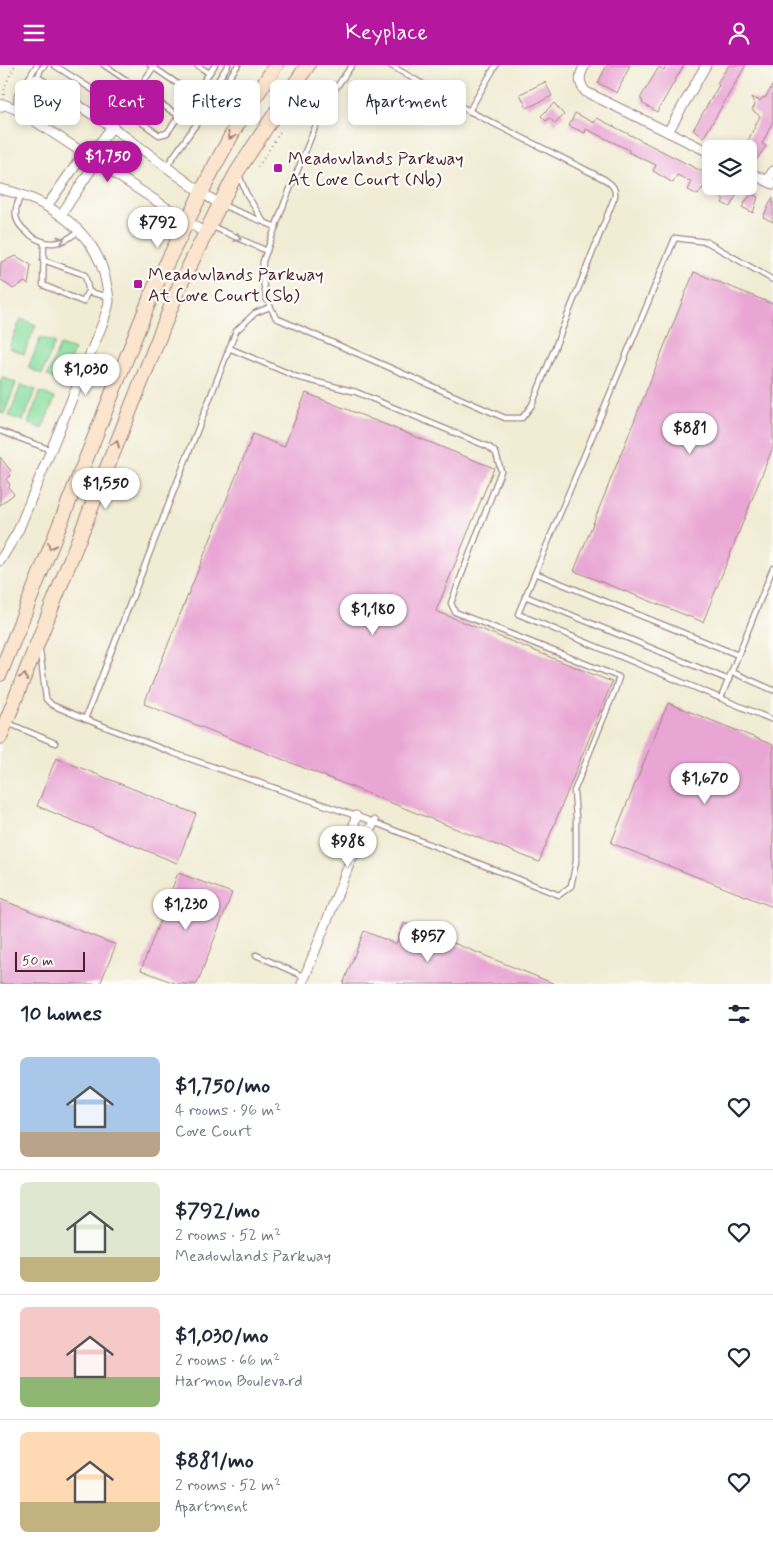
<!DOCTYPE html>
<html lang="en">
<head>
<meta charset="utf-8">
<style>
  body { margin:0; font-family:Mynerve,sans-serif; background:#f2f2f3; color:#1f2937; height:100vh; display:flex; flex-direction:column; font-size:19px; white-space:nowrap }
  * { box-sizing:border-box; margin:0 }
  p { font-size:16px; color:#747a83 }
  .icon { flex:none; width:28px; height:28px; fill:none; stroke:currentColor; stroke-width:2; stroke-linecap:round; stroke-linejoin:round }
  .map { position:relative; height:919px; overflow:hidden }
  .details { display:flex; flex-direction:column; background:#fff; flex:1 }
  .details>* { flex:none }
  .hud { position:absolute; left:15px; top:15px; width:500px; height:45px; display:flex; gap:10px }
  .controls { position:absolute; left:702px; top:75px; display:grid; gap:10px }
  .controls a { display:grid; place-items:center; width:55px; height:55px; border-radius:8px; background:#fff; box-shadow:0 2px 8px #0003; font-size:25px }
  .scale { position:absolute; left:15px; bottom:12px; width:70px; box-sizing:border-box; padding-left:5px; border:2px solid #4a1f2b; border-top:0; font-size:14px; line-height:18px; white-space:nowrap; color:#4a1f2b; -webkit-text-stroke:4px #fdfcf7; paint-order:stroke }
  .price { position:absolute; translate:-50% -42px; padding:0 11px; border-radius:18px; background:#fff; color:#222; font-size:16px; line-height:32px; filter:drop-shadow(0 1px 2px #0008) }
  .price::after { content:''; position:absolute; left:50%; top:30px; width:15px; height:11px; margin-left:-8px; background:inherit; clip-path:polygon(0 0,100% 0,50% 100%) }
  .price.active { background:#b5179e; color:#fff }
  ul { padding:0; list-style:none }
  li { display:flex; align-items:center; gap:15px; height:125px; padding:0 20px }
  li+li { border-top:1px solid #e0e1e3 }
  li span { display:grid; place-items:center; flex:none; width:140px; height:100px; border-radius:8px; color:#555 }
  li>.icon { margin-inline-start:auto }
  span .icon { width:60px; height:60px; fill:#fffc; stroke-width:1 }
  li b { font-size:21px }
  h2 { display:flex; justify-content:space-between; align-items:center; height:60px; padding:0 20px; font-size:21px }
  .pill { padding:0 18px; border-radius:8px; background:#fff; box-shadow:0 2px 8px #0003; font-size:18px; line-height:45px }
  .pill.active { background:#b5179e; color:#fff }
  header { display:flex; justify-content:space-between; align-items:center; height:65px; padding:0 20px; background:#b5179e; color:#fff; font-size:22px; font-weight:600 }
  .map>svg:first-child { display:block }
  .green { fill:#8adfa1; stroke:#6a7f66 }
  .building { fill:#e9a5d4 }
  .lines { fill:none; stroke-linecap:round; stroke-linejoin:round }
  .lane-casing { stroke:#9e8680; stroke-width:7 }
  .street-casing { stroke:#9e8680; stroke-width:11 }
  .secondary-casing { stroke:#9e8680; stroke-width:16 }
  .path { stroke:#9e8680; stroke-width:2; stroke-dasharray:1 4; stroke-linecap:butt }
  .lane { stroke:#fff; stroke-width:4.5 }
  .street { stroke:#fff; stroke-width:9 }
  .secondary { stroke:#fce5cf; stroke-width:14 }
  .oneway { stroke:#a3827d }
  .oneway2 { stroke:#ae9aa0 }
  .poi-dot { fill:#b5179e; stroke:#fdfcf7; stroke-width:2 }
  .labels { text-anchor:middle; stroke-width:4.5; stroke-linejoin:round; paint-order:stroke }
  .poi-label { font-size:18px; fill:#4a1f2b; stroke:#fdfcf7; text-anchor:start }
</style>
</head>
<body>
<header><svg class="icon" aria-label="menu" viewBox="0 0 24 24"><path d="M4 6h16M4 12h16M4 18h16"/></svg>Keyplace<svg class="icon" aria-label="person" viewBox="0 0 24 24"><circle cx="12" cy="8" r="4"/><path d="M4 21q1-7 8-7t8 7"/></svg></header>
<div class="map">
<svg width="773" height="919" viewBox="0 0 773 919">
  <rect width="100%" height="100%" fill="#fdfcf7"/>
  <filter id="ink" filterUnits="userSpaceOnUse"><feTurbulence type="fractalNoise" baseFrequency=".02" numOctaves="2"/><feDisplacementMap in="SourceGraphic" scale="10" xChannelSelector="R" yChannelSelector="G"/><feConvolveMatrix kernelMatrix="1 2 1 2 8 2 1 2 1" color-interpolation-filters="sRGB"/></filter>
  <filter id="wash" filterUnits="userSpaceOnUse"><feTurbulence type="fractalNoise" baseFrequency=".0096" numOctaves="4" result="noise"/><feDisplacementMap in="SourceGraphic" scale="20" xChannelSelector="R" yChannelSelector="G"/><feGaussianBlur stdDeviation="1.12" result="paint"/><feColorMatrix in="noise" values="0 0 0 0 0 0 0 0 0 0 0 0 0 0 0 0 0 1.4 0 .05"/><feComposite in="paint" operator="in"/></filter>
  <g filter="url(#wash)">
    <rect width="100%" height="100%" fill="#f1ecd4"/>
    <g class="green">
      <path d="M21,254l15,6 -12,29 -15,-6z"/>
      <path d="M41,272l14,6 -13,31 -14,-6z"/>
      <path d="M60,280l14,5 -13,32 -14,-6z"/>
      <path d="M2,312l14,6 -12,31 -4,-2v-29z"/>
      <path d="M21,320l15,5 -13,31 -14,-5z"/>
      <path d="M40,327l15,6 -13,31 -14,-6z"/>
    </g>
    <g id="blocks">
      <g class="building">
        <path d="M607,0h23l-13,28 -19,-10z"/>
        <path d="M666,0h18l-27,47 -15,-9 1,-2 -2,-1v-3l18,-30 5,3z"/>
        <path d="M729,0h17l-42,72 -11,-7 26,-45 -2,-2z"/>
        <path d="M545,17l7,14 -25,12 -7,-14z"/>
        <path d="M773,20v36l-11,23 4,2 -11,16 -6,-3v-10h-5l16,-33 -8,-6 3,-5 -4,-8 9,4 3,-4 2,1z"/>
        <path d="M554,38l10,12 -9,9 -5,-6 -4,3 -5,-5z"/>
        <path d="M575,48l19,10 3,-5 114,58v10h20l8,4 -9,17 -8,-4 2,-4 -22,-11 -4,7 -10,-5 4,-8 -15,-7 -4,8 -20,-12 3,-6 -28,-13 1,-2 -43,-21 -1,4 -16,-7z"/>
        <path d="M751,129l7,3 -5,16 -11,-6z"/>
        <path d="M773,132v25l-10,-5z"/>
        <path d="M16,191l15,9 -3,20 -3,-3 -12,7 -13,-10 1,-17z"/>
        <path d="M694,207l79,32v143l-70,175 -129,-51z"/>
        <path d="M306,328l188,75 -58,143 176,71 -73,180 -395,-158 109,-270 31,13z"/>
        <path d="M0,392l11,14 -2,2 2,2 -5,4 4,6 -2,2 6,7 -14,11z"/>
        <path d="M668,638l105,42v162l-162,-64z"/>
        <path d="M56,693l140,56 -19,49 -140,-57z"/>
        <path d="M178,808l54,20 -35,91h-20l-36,-14z"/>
        <path d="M0,834l116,46 -16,39h-100z"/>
        <path d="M404,858l151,61h-212l21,-53 32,13z"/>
      </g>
    </g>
  </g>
  <g filter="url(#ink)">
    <use href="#blocks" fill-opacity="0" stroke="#9e8680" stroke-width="1"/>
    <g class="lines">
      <g class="lane-casing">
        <g id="lane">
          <path d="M54,0l69,44 36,26 8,-2 48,-68"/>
          <path d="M104,0l75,51"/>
          <path d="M150,0l44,30"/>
          <path d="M197,0l12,8"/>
          <path d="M352,0l-28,40 -40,99 -21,57 -1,13 4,24 10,20 229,100h17l10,-13 83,-209c1,-9 -4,-12 -11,-17l-135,-68 27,-46"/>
          <path d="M390,0l79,46"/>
          <path d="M37,14l4,-10 4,-4"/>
          <path d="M27,16l10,-16"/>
          <path d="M215,32v-12l13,-20"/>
          <path d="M112,62l43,-62"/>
          <path d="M166,102l72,-102"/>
          <path d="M239,110l7,18 17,28"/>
          <path d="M21,129c-1,5 -5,11 -5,16 -3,17 22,34 38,33 10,-1 17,-6 25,-12"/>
          <path d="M222,140l54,22"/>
          <path d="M211,161l56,25"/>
          <path d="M44,177l-1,43 40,17 4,-9 2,-1 20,5"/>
          <path d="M43,195l42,15 4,17"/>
          <path d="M773,215l-66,-38 -32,-4 -157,376 255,106"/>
          <path d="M0,366l51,19"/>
          <path d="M535,508l203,82"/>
          <path d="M525,531l204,84"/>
          <path d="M40,586l6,48 6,6 33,14 151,-388 19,-18 15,-6"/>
          <path d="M732,607l41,18"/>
          <path d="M721,633l52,-130"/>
          <path d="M85,654l88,34 195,67 191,75 12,-9 5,-24v-44l-2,-27 41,-101 4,-13 -164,-65 -4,-9 50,-132 -5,-18 -7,-6 -133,-55 -59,-15 -68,-29"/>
          <path d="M8,658l47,20"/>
          <path d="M256,890l49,22"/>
        </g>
      </g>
      <g class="street-casing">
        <g id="street">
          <path d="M585,0c-6,10 -7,18 1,27l125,61"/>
          <path d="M0,42l3,-3 15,6 187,123"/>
          <path d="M18,45l1,-14 7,-13 11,-4 75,48 90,66 18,11"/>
          <path d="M668,67l38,-67"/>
          <path d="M749,107l24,12"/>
          <path d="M767,116l6,-10"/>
          <path d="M0,124c48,10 97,43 106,93 1,6 3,13 3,19 0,6 -4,13 -5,19l-86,211 -18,30"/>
          <path d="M47,141l31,-44 12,-6 22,-29"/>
          <path d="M61,150l31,-47 -2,-12"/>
          <path d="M356,751l-7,31 3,10 5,-4 17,-31"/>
          <path d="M302,919l50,-127"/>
        </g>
      </g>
      <g class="secondary-casing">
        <g id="secondary">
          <path d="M0,609l154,-385 59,-120 24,-44 39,-60"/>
          <path d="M0,672l179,-450 41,-83 17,-32 45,-69 26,-38"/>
        </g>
      </g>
      <g class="path">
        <path d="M4,30l1,-9 10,-21"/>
        <path d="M258,102l22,-35"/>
      </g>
      <use href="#lane" class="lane"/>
      <use href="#street" class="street"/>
      <use href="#secondary" class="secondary"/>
    </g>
    <defs><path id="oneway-chevron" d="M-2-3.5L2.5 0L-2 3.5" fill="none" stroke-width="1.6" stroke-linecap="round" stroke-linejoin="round" transform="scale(1.25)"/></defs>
    <g class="oneway">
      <use href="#oneway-chevron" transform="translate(231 71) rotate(119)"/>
      <use href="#oneway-chevron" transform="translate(116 379) rotate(-68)"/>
      <use href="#oneway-chevron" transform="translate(51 481) rotate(112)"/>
      <use href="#oneway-chevron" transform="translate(24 612) rotate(-68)"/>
    </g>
    <g class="oneway2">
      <use href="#oneway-chevron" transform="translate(238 173) rotate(24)"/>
      <use href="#oneway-chevron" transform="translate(61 175) rotate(-17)"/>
    </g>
  </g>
  <g class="poi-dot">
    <rect x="273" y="98" width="10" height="10" rx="2.5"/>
    <rect x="133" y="214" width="10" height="10" rx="2.5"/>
  </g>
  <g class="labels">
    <g class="poi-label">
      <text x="288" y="99">Meadowlands Parkway<tspan x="288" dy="21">At Cove Court (Nb)</tspan></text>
      <text x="148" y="215">Meadowlands Parkway<tspan x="148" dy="21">At Cove Court (Sb)</tspan></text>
    </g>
  </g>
</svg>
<div class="controls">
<a><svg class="icon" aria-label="layers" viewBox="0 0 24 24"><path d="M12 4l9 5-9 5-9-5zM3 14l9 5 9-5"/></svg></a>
</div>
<div class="scale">50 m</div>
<b class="price active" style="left:108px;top:118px">$1,750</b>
<b class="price" style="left:158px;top:184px">$792</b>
<b class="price" style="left:86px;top:331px">$1,030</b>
<b class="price" style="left:690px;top:390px">$881</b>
<b class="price" style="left:106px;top:445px">$1,550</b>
<b class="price" style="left:373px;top:571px">$1,180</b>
<b class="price" style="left:705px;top:740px">$1,670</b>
<b class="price" style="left:348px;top:803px">$988</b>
<b class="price" style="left:186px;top:866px">$1,230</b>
<b class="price" style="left:428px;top:898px">$957</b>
<div class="hud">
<a class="pill">Buy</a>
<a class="pill active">Rent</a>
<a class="pill">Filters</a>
<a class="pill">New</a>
<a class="pill">Apartment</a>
</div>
</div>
<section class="details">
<h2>10 homes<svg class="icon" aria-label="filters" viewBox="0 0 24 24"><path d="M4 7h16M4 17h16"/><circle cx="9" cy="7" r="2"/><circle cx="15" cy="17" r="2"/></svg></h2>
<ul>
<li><span style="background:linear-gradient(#a9c7e8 75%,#b9a48a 0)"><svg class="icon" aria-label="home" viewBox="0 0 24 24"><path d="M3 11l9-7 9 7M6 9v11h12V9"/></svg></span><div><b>$1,750/mo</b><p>4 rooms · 96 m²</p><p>Cove Court</p></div><svg class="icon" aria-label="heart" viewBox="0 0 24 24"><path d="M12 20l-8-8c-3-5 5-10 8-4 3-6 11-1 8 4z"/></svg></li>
<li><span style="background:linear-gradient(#dfe7d0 75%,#c2b280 0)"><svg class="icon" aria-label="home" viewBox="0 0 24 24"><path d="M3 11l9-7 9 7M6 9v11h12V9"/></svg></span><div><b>$792/mo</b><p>2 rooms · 52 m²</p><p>Meadowlands Parkway</p></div><svg class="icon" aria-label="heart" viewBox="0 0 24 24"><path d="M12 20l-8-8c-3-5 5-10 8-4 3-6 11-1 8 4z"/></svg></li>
<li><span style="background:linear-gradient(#f6c9c9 70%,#8fb573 0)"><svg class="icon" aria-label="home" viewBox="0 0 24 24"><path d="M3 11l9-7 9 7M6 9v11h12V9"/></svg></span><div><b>$1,030/mo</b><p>2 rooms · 66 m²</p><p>Harmon Boulevard</p></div><svg class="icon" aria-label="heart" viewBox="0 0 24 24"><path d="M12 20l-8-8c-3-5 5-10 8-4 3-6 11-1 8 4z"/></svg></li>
<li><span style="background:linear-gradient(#ffd9b3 70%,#c2b280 0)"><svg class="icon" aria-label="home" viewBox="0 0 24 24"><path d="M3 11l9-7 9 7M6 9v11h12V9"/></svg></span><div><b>$881/mo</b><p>2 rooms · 52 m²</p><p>Apartment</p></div><svg class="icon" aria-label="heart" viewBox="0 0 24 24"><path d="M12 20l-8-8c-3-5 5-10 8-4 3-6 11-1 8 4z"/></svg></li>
</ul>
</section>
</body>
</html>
